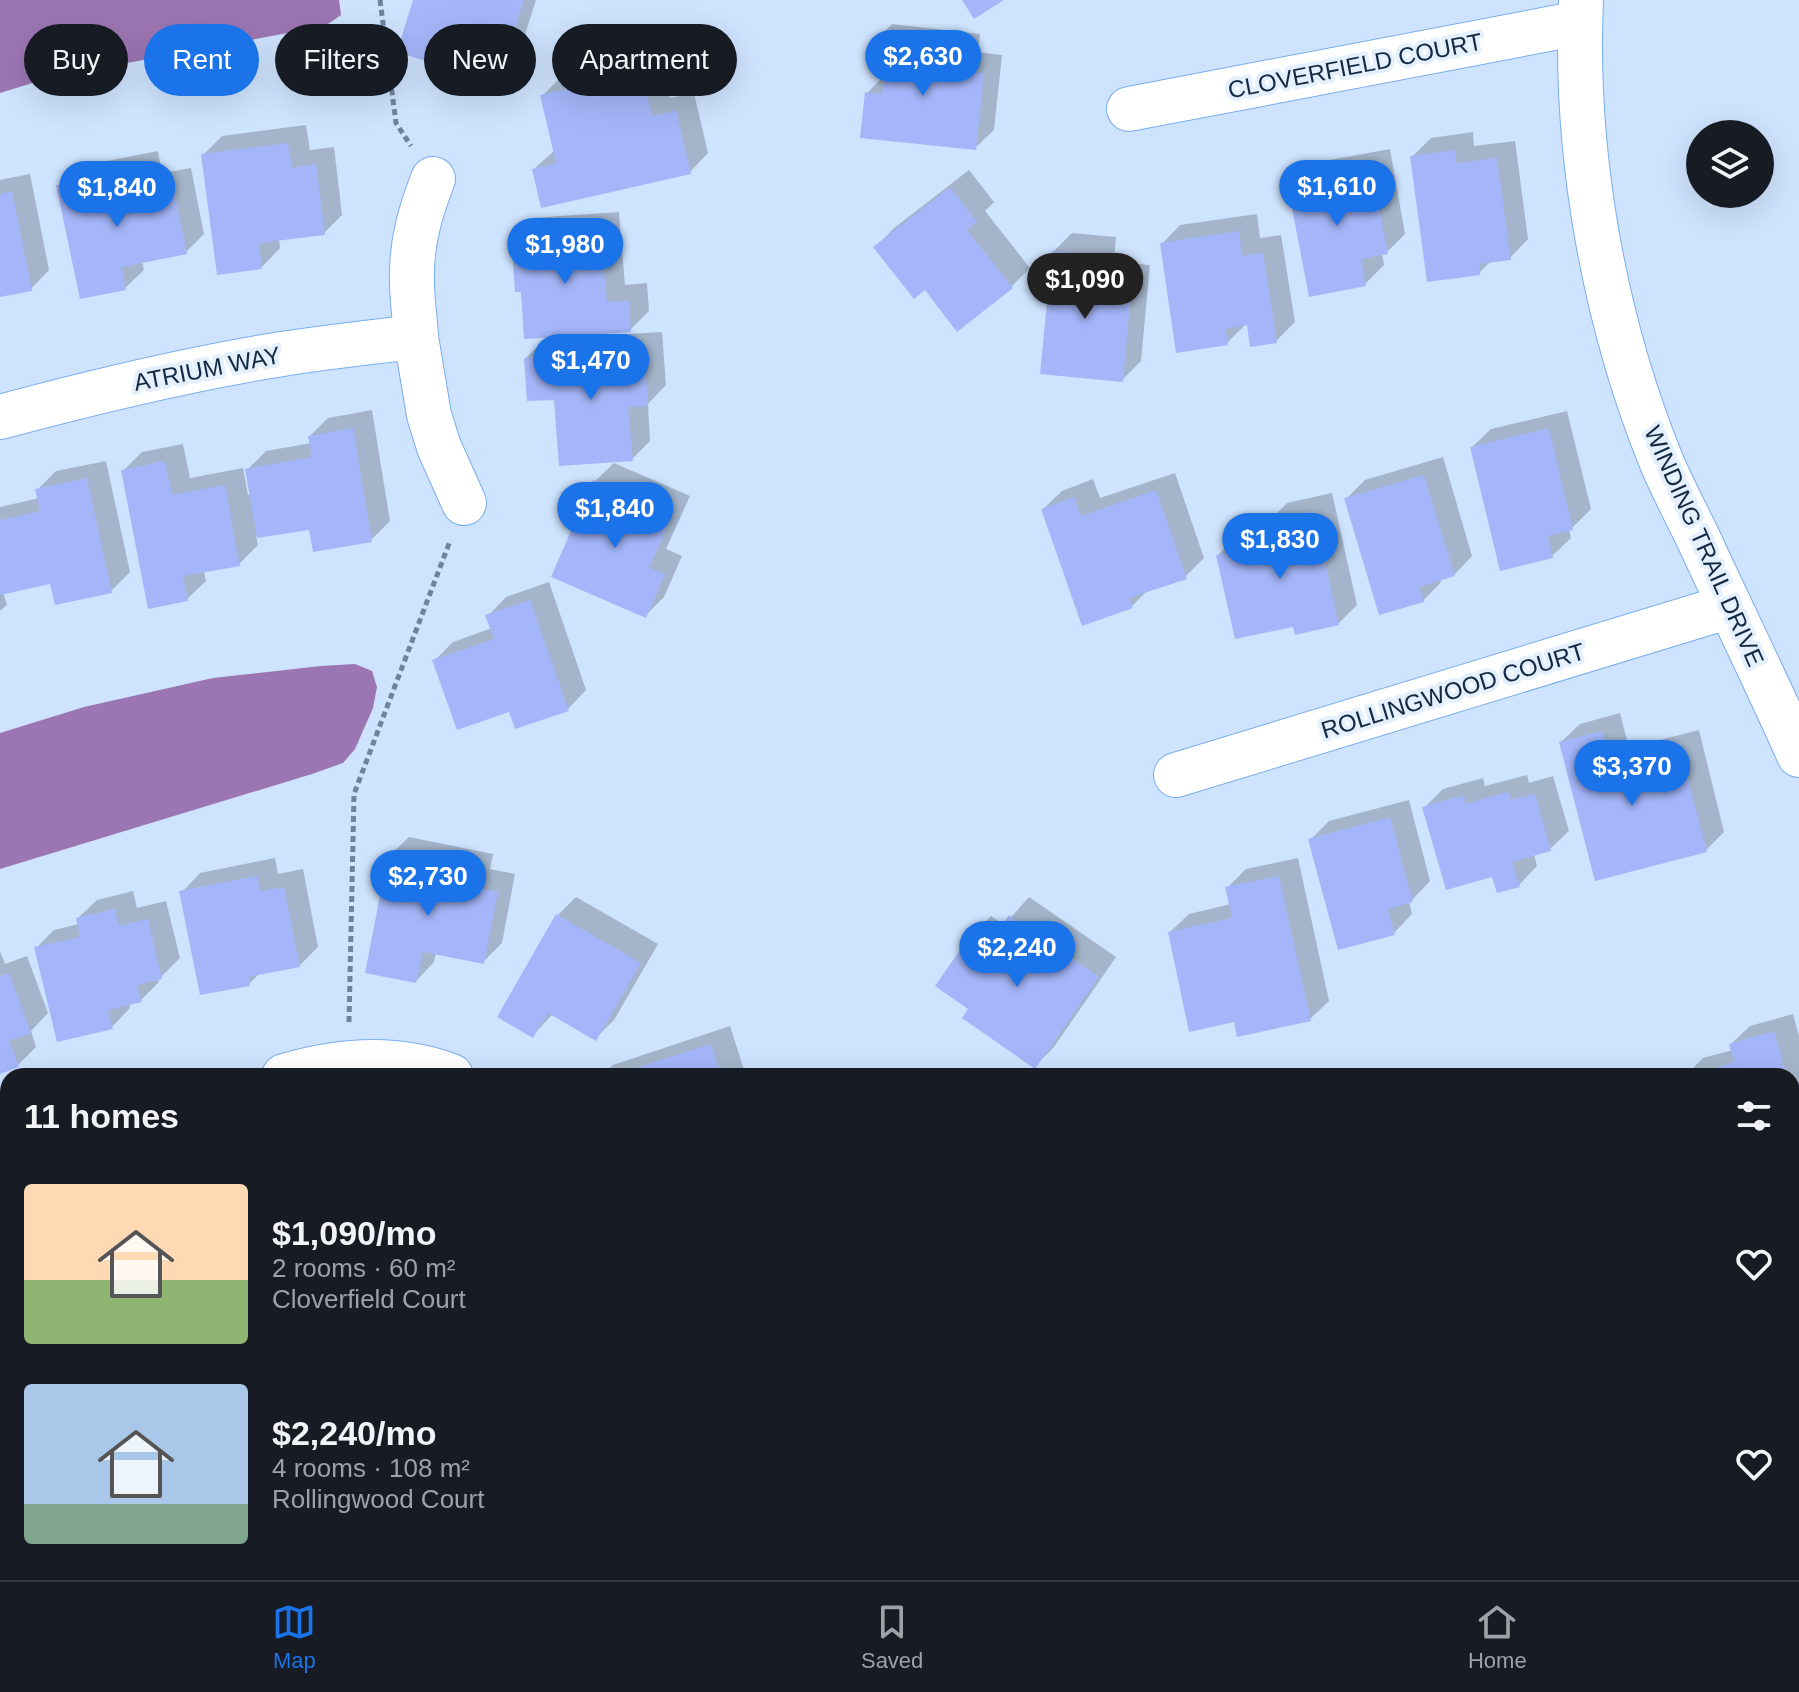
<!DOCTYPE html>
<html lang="en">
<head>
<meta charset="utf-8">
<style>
  body { margin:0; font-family:Helvetica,sans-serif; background:#242831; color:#f1f3f6; height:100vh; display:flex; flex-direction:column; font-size:30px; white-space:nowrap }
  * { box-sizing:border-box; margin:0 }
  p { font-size:26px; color:#9ea1a6 }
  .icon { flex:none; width:44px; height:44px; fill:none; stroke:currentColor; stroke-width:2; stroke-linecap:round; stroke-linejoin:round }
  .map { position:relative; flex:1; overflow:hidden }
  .sheet { position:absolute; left:0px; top:1068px; width:1800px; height:512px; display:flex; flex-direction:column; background:#171b24; border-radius:24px 24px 0 0; box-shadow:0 8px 32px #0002 }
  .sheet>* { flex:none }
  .hud { position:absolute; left:24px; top:24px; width:800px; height:72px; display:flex; gap:16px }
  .controls { position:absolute; left:1686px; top:120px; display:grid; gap:16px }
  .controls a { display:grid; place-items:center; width:88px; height:88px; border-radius:50%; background:#171b24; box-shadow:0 8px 32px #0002; font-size:40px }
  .price { position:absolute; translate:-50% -68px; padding:0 18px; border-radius:28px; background:#1a73e8; color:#fff; font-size:26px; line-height:52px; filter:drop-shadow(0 2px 4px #0008) }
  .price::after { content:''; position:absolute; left:50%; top:48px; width:24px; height:18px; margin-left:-12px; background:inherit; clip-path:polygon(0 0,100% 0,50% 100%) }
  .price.current { background:#222; color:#fff }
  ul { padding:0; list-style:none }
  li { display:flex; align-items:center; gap:24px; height:200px; padding:0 24px }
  li span { display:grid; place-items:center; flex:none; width:224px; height:160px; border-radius:8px; color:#555 }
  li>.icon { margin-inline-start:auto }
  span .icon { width:96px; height:96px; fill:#fffc; stroke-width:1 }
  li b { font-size:34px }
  h2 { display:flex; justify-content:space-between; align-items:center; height:96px; padding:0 24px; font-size:34px }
  .chip { padding:0 28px; border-radius:36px; background:#171b24; box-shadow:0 8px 32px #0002; font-size:28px; line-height:72px }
  .chip.current { background:#1a73e8; color:#fff }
  .tabs { display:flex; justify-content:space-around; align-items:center; height:112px; border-top:2px solid #363941; background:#171b24; font-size:22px; color:#9ea1a6 }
  .tabs a { display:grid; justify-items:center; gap:4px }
  .tabs .current { color:#1a73e8 }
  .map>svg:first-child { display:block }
  .water { fill:#9c76b2 }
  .shadow { fill:#0003; fill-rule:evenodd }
  .building { fill:#a4b6f9 }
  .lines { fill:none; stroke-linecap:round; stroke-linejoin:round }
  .minor-casing { stroke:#79aeed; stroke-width:46 }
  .path { stroke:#6e839d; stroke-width:5; stroke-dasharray:6 4; stroke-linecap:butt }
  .minor { stroke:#fff; stroke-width:44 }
  .labels { text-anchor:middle; stroke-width:8; stroke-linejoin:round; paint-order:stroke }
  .street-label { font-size:24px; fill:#142a43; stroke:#e4f0fd }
</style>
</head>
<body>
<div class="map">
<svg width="1799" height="1580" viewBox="0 0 1799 1580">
  <rect width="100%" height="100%" fill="#cee3fe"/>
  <g class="water">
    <path d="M0,0h339l2,15 -16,11 -273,51 -52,16z"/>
    <path d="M355,664l17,7 5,16 -4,21 -18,41 -12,14 -31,11 -312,95v-136l84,-26 129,-29 108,-12z"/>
    <path d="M8,1454v118h79l-16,8h-71v-121z"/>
  </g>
  <g class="shadow">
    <path d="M415,0h121l-20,63 -18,18z"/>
    <path d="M892,24l88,10 -2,18 24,3 -8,75 -19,18 -108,-55 19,-19v-8l-13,-23z"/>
    <path d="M660,54l10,44 24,-5 14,60 -18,19 -156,-3 21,-19 -13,-54 19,-19z"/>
    <path d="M306,125l4,25 24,-3 8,68 -18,18 -45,6 1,9 -18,19 -59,-112 19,-19z"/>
    <path d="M1473,132l1,14 41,-5 13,98 -18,19 -18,2 -13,13 -67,-116 19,-19z"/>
    <path d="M1390,149l15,85 -18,18 -5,1 2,12 -19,19 -76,-101 19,-19zM1381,162l1,4 -74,14v-4z"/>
    <path d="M158,151l4,22 29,-5 13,66 -18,18 -44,9 2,9 -19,18 -67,-102 19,-19z"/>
    <path d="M969,170l25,32 -9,9 45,57 -19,19h-86l-49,-40 18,-19z"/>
    <path d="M30,174l19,96 -18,19 -31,6v-115z"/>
    <path d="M619,212l6,73 22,-2 2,28 -19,19 -53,3v4l85,-5 4,53 -18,19 2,37 -18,18 -76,-61 -30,-40 23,-23 -26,-45 -10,-53 19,-19z"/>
    <path d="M1257,214l3,24 21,-3 14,87 -19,19 -28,-19 -21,21 -65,-99 18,-19z"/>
    <path d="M1072,233l44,4 -2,25 36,3 -9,96 -19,19 -69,-128z"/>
    <path d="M372,410l18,111 -19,19 -60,-13 -55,9 2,9 -19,19 -35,7 2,10 -19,18 -64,-128 19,-19 41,-8 7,34 53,-10 5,27 4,-1 -4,-25 18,-18 45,-8 -1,-7 18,-18z"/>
    <path d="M1567,411l24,98 -19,19 -3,1 2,9 -19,18 -80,-109 19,-18z"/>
    <path d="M1443,457l29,99 -18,19 -14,3 1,4 -18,19 -77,-102 19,-19z"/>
    <path d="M106,461l24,111 -19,19 -59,-10 -49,11 4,13 -7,6v-104l39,-9 -2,-8 19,-19z"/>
    <path d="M614,463l76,33 -24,53 16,7 -18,41 -19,19 -50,-135z"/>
    <path d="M1175,473l29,85 -19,19 -36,12 -17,17 -89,-97 19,-18 31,-12 7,19z"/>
    <path d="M1332,493l25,112 -19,19 -44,1 -76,-70 18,-18 34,-7 -2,-8 19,-19z"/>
    <path d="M549,582l37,108 -18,19 -133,-49 18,-18 39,-14 -4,-12 18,-19z"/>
    <path d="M1620,713l9,35 70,-18 25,102 -18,18 -145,-108 19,-18z"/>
    <path d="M1527,775l2,8 24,-7 16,55 -19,18 -16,5 3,12 -18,19 -26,-11 -69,-66 19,-19 40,-11 2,8z"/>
    <path d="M1409,800l21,81 -18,19 -3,1 3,13 -18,19 -84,-93 19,-19z"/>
    <path d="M409,837l84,17 -3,15 25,5 -13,69 -19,19 -47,-10 -2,10 -18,19 -26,-126z"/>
    <path d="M275,858l3,16 25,-5 15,78 -18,18 -40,8 -11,11 -67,-92 18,-19z"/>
    <path d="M1298,858l31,143 -19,18h-74l-66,-87 19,-18 42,-10 -4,-16 19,-19z"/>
    <path d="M133,891l4,17 29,-7 14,57 -19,19 -3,1 1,4 -18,18 -12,3 1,5 -18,19 -76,-79 18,-18 25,-6 -1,-6 19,-18z"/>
    <path d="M576,897l82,47 -44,76 -18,18 -43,-24 -20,21 25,-120z"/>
    <path d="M1029,897l87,60 -62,90 -19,19 -65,-58 -33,-23 36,-50 18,-19 13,9z"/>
    <path d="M0,951l5,13 22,-8 21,57 -17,18 5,16 -18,18 -18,7z"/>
    <path d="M1793,1014l6,22v106l-7,2v-68h-107l18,-18 30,-8 -2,-6 19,-18z"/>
    <path d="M730,1026l16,50h-145l12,-11z"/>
    <path d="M0,1272l8,18v49l-7,5 5,11 -6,6z"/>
    <path d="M1799,1349v107l-7,-3v-102z"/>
    <path d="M166,1572h51l3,8h-76z"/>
    <path d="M275,1572h111l2,8h-121z"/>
    <rect x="416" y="1572" width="124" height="8"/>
    <path d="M1099,1572h64l-8,8h-65z"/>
    <path d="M1347,1572h132l3,8h-141z"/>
  </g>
  <g class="building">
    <path d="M413,0h111l-26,84 -101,-32z"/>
    <path d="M962,0h42l-30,19z"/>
    <path d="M871,42l91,10 -2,18 24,3 -8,77 -116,-12 5,-46 17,2 2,-26 -15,-2z"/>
    <path d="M642,72l10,44 24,-6 15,64 -150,34 -9,-39 24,-6 -16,-68z"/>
    <path d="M288,143l4,25 24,-4 9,71 -66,8 3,26 -45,6 -16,-121z"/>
    <path d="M1455,150l1,13 41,-5 14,102 -32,4 1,11 -53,7 -17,-126z"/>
    <path d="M1371,166l17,88 -27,5 5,27 -57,11 -22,-115z"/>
    <path d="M139,169l5,22 29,-6 14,69 -65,13 4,23 -46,9 -24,-114z"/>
    <path d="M950,187l27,35 -10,8 46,58 -56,44 -32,-42 -11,9 -41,-52z"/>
    <path d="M12,191l20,100 -32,6v-103z"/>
    <path d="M601,229l6,73 22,-1 2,31 -107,7 -3,-47h-6l-4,-56z"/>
    <path d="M1239,231l3,25 21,-3 14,90 -27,4 -3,-22 -22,4 3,16 -52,8 -16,-110z"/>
    <path d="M1052,251l47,4 -3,25 36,3 -9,99 -83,-8z"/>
    <path d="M644,349l4,57 -20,1 5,54 -74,5 -5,-66 -27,1 -3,-43z"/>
    <path d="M353,428l19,114 -59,10 -4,-22 -52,8 -12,-69 67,-12 -4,-21z"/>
    <path d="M1549,428l24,102 -25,6 5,22 -53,13 -30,-124z"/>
    <path d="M165,461l7,34 53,-10 15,81 -57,10 5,25 -40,8 -27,-139z"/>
    <path d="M1424,475l31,101 -36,11 5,15 -45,13 -35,-117z"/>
    <path d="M87,478l25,115 -57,12 -5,-21 -50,11v-75l40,-9 -5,-22z"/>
    <path d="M593,480l80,35 -24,53 16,6 -19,44 -95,-41z"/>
    <path d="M1156,490l31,89 -58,19 4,10 -51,18 -41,-117 33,-12 7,19z"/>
    <path d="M1314,511l25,114 -44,10 -2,-8 -58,12 -19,-84 54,-12 -4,-22z"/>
    <path d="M530,600l39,111 -54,18 -6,-17 -52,18 -25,-70 62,-21 -9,-24z"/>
    <path d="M1602,731l9,35 69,-18 27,104 -112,29 -36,-139z"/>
    <path d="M1508,792l3,8 24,-6 16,57 -39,11 8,25 -23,6 -5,-16 -46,13 -24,-83 42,-12 2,9z"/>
    <path d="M1390,817l23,85 -25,7 7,26 -57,15 -30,-111z"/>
    <path d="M388,854l88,18 -3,15 25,5 -14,72 -61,-12 -7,31 -51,-10z"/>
    <path d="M257,876l3,15 24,-4 16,80 -52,10 2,9 -50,9 -21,-104z"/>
    <path d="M1279,876l32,145 -74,16 -3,-15 -45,10 -21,-100 64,-14 -7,-31z"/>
    <path d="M115,909l4,17 29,-7 14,60 -25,6 5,17 -34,8 5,19 -56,13 -23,-95 46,-10 -4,-19z"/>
    <path d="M556,914l85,49 -45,78 -48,-28 -15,25 -36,-21z"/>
    <path d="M1009,915l90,62 -64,92 -73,-51 6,-9 -33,-23 36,-52 17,11z"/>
    <path d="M9,973l22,60 -22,8 10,26 -19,7v-98z"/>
    <path d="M1774,1031l13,45h-100l47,-14 -5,-18z"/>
    <path d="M711,1044l11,32h-108v-1z"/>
    <path d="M1792,1098l7,21v25l-7,2z"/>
    <path d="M1799,1360v98l-7,3v-99z"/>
    <path d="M275,1572h87l3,8h-88z"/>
    <path d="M414,1572h106l1,8h-107z"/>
    <path d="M725,1572h63v5l-62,3z"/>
    <path d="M1097,1572h40l8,8h-57z"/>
    <path d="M1357,1572h97l3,8h-122z"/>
    <path d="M1505,1572h21l-19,7z"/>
    <path d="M192,1573l3,7h-21z"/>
  </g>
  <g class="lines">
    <g class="minor-casing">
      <g id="minor">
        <path d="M1581,0c-7,154 23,321 81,463 11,26 25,52 37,77 33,72 68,143 100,215"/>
        <path d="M1129,109l451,-86"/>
        <path d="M416,337c-1,-21 -5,-43 -4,-64 0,-33 9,-63 21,-94"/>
        <path d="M0,417c93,-25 187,-48 282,-63 45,-7 89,-12 134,-17l13,78 10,32 25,56"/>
        <path d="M1176,775l554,-169"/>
        <path d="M284,1076c54,-16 113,-21 167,0"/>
        <path d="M0,1172l8,-3"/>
        <path d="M1792,1253l7,-2"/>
        <path d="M625,1572l1,8"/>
      </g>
    </g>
    <g class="path">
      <path d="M380,0l16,123 15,23"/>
      <path d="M349,1022l5,-228 96,-253"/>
    </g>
    <use href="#minor" class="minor"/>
  </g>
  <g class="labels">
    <g class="street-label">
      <text transform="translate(1355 66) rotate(-11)" y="8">CLOVERFIELD COURT</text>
      <text transform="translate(207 369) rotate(-11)" y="8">ATRIUM WAY</text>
      <text transform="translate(1704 546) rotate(66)" y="8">WINDING TRAIL DRIVE</text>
      <text transform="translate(1453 691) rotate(-17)" y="8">ROLLINGWOOD COURT</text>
    </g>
  </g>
</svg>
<div class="controls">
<a><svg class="icon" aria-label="layers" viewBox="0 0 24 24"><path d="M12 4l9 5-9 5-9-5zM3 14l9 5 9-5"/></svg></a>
</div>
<b class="price" style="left:923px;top:98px">$2,630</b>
<b class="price" style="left:1337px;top:228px">$1,610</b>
<b class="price" style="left:117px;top:229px">$1,840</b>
<b class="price" style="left:565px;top:286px">$1,980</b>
<b class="price current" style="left:1085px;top:321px">$1,090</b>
<b class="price" style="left:591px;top:402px">$1,470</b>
<b class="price" style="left:615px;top:550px">$1,840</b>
<b class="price" style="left:1280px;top:581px">$1,830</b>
<b class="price" style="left:1632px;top:808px">$3,370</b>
<b class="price" style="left:428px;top:918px">$2,730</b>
<b class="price" style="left:1017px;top:989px">$2,240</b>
<div class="hud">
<a class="chip">Buy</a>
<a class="chip current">Rent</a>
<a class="chip">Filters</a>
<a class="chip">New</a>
<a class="chip">Apartment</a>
</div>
<section class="sheet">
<h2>11 homes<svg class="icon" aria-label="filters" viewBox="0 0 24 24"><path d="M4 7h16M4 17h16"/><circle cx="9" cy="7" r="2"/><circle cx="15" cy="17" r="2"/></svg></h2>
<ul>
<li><span style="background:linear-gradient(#ffd9b3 60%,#8fb573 0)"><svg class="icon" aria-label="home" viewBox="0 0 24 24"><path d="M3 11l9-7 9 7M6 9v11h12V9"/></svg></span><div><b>$1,090/mo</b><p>2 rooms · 60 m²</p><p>Cloverfield Court</p></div><svg class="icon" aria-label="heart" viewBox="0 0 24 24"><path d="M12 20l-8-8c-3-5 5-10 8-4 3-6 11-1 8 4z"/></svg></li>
<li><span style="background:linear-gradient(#a9c7e8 75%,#7fa58c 0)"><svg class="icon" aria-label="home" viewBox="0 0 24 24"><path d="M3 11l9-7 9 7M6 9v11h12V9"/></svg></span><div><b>$2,240/mo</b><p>4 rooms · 108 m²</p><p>Rollingwood Court</p></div><svg class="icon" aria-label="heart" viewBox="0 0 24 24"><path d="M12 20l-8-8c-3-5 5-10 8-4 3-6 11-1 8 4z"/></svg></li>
</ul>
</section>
</div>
<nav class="tabs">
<a class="current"><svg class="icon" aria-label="map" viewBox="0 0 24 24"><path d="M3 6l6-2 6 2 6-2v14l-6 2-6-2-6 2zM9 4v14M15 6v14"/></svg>Map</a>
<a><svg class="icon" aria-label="saved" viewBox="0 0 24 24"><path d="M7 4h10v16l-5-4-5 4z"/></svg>Saved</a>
<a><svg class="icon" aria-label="home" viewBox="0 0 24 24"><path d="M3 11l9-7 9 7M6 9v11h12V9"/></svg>Home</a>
</nav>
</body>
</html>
